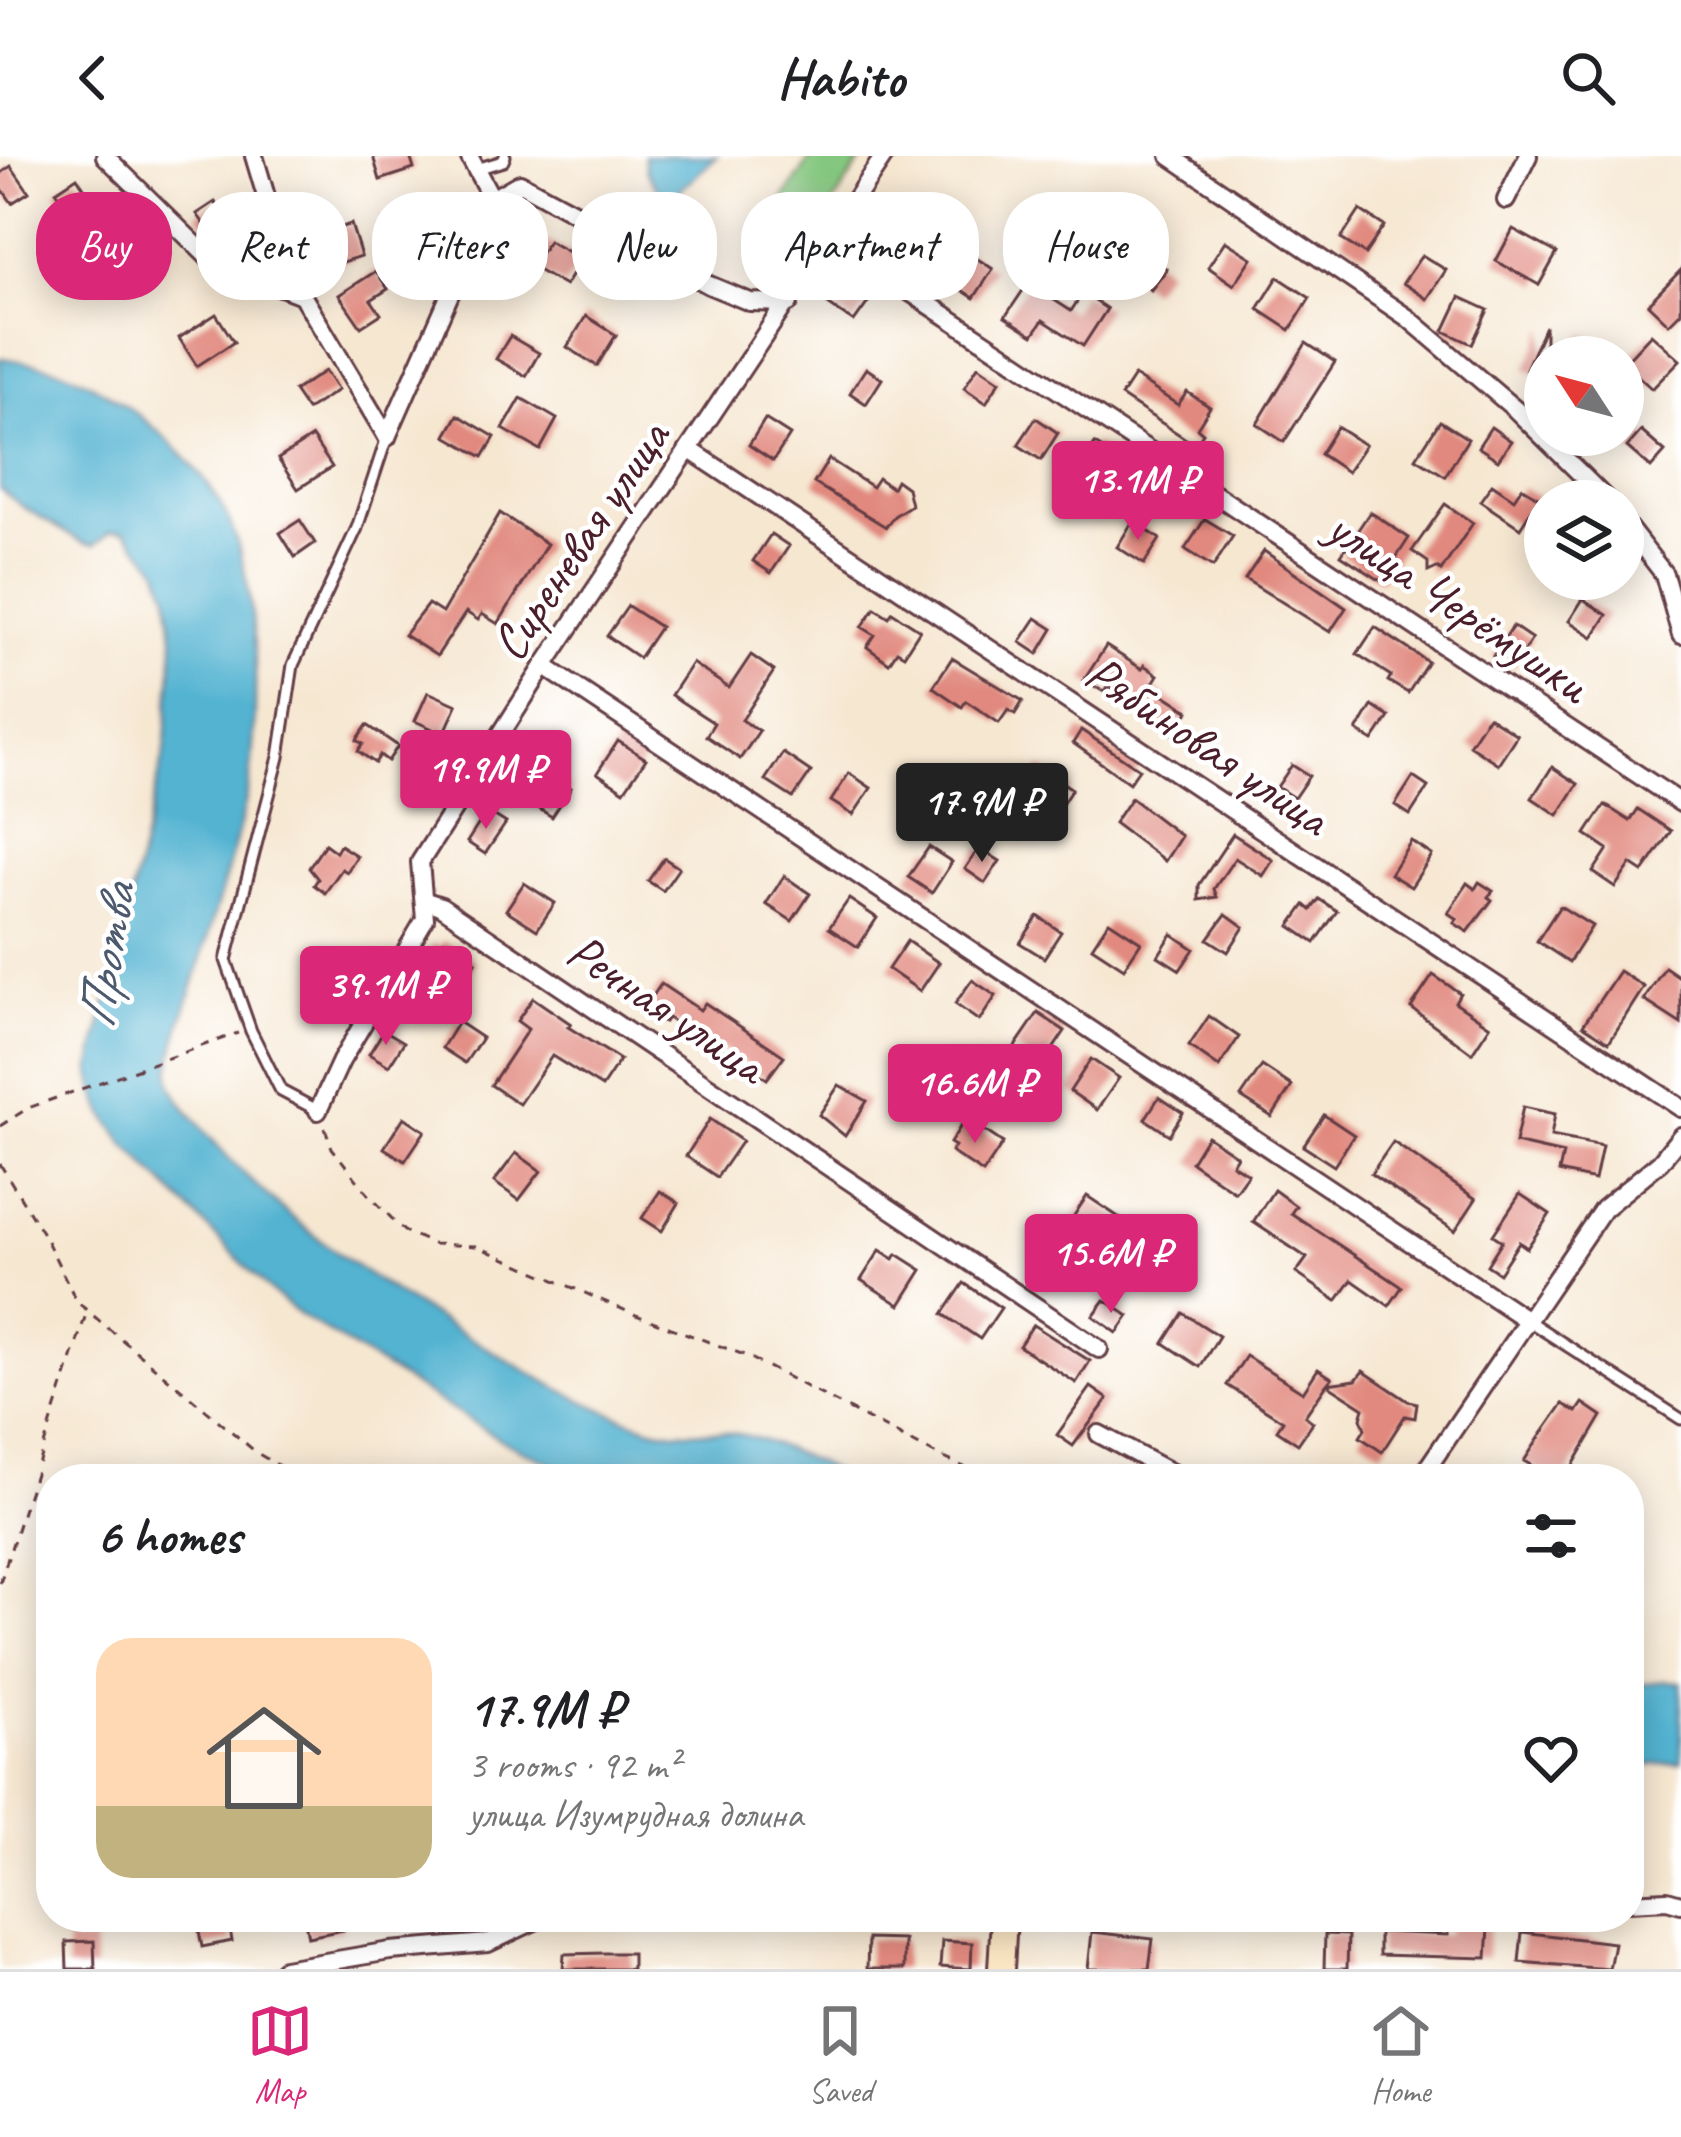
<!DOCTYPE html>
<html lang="en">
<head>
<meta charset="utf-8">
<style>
  body { margin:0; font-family:Caveat,sans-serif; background:#f2f2f2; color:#202124; height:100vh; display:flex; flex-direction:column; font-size:45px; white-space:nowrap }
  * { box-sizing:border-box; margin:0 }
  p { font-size:39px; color:#757577 }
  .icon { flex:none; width:66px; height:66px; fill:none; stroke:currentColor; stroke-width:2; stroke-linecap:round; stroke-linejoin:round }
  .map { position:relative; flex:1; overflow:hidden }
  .side { position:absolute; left:36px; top:1308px; width:1608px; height:468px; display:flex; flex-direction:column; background:#fff; border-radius:48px; box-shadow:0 6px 30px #0003 }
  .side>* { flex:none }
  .guide { position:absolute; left:36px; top:36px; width:1611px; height:108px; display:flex; gap:24px }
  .needle { width:78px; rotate:306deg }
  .fabs { position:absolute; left:1524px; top:180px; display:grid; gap:24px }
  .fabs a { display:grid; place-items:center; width:120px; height:120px; border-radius:50%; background:#fff; box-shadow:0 6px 30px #0003; font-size:60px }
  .price { position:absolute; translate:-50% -102px; padding:0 27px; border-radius:12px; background:#db2777; color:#fff; font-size:39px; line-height:78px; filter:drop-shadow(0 3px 6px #0008) }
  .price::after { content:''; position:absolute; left:50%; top:72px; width:36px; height:27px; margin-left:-18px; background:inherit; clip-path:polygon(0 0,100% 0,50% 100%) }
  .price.on { background:#222; color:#fff }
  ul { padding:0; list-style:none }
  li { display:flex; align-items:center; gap:36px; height:300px; padding:0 60px }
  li+li { border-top:3px solid #e0e0e0 }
  li span { display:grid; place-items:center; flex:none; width:336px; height:240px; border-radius:36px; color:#555 }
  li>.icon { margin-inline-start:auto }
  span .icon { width:144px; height:144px; fill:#fffc; stroke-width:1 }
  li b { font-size:51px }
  h2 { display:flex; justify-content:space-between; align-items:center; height:144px; padding:0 60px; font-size:51px }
  .tag { padding:0 42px; border-radius:48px; background:#fff; box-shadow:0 6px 30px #0003; font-size:42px; line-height:108px }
  .tag.on { background:#db2777; color:#fff }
  header { display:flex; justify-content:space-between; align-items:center; height:156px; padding:0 60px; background:#fff; font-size:54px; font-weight:800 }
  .tabs { display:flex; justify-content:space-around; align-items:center; height:168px; border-top:3px solid #e0e0e0; background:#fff; font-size:33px; color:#757577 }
  .tabs a { display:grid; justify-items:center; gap:6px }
  .tabs .on { color:#db2777 }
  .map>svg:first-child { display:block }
  .green { fill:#84c77f; stroke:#677355; stroke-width:3 }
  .water { fill:#52b3d1; stroke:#4e697e; stroke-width:3 }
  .building { fill:#e1897f }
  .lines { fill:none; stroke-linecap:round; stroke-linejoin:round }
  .lane-casing { stroke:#643d44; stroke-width:15 }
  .street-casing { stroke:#643d44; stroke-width:22 }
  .secondary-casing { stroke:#643d44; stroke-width:30 }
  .path { stroke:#643d44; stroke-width:3; stroke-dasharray:9 9; stroke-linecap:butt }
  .lane { stroke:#fff; stroke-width:9 }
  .street { stroke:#fff; stroke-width:16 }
  .secondary { stroke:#fbe6c3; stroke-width:24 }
  .labels { text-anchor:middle; stroke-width:9; stroke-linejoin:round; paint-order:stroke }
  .street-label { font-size:51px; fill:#4a1f2b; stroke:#fff }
  .water-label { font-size:54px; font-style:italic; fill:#4d5a6d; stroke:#fff }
</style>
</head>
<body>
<header><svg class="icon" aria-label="back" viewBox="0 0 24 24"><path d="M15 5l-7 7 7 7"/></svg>Habito<svg class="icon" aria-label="search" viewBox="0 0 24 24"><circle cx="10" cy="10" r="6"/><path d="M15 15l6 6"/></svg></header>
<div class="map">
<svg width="1681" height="1813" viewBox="0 0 1681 1813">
  <rect width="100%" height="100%" fill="#fff"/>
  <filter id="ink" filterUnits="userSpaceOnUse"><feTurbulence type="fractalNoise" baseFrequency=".00833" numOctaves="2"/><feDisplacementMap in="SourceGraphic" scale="24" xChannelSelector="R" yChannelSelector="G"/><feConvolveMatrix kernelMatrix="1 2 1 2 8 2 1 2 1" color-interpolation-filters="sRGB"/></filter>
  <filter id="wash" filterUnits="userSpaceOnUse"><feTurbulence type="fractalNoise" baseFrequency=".004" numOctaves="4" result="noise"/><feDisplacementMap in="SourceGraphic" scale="48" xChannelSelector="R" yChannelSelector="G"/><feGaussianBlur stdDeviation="2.7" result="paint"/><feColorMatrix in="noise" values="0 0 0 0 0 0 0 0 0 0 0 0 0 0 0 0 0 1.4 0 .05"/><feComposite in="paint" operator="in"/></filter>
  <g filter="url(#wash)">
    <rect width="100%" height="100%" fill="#f6e7d1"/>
    <path class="green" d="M812,0h52l-57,88 -37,-24z"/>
    <g class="water">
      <path d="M644,0h73l-42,39 -14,-1 -15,-23z"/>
      <path d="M0,202c23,3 50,7 71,16 62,27 143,96 164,162 23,68 23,153 17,225 -5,56 -34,136 -49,193 -7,27 -40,110 -31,131 8,19 24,35 37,51 77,90 178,155 280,213 52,31 105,61 163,79 24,7 48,2 72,4 45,4 86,29 127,47h-266l-84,-39 -201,-125 -30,-24 -145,-147 -20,-29 -10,-25 -4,-21 74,-319 9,-105 -6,-50 -10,-27 -33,-37h-14l-16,14 -11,-2 -61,-36 -23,-18z"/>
      <path d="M1665,1525l16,1v80l-52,5v-82z"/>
    </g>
    <g id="blocks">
      <g class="building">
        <path d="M373,0h37l4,13 -34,11z"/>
        <path d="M11,10l18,26 -17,11 -12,-17v-12z"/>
        <path d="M77,21l13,20 -21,14 -13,-20z"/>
        <path d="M215,46l14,21 -17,12 -15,-21z"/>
        <path d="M1360,54l24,16 -19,28 -24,-15z"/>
        <path d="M1093,63l20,12 -17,26 -19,-12z"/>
        <path d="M351,68l10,32 -27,9 -10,-32z"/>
        <path d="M1513,73l44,24 -18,32 -43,-24z"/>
        <path d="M548,85l33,18 -16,27 -33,-19z"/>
        <path d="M1225,85l27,17 -18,27 -26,-18z"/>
        <path d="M967,96l26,17 -19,29 -26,-17z"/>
        <path d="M1422,99l24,15 -19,29 -24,-16z"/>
        <path d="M1150,101l17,12 -16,21 -16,-12z"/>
        <path d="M1681,114v42l-12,12 -21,-20z"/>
        <path d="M376,115l12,18 -17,11 10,14 -20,13 -22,-32z"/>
        <path d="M842,116l32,22 -20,28 -32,-22z"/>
        <path d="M1278,121l32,21 -20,32 -32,-21z"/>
        <path d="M1028,127l43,28 12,-18 24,16 -24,37 -40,-26 -10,15 -28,-18z"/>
        <path d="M1460,141l28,13 -16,34 -28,-13z"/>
        <path d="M216,158l18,28 -37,24 -18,-28z"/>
        <path d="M586,160l30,19 -19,31 -30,-19z"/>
        <path d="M1545,170v52l-19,-9z"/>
        <path d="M1583,177l21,9 -6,15h-27z"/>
        <path d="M1651,178l29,26 -28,29 -28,-26z"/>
        <path d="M510,180l29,17 -13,23 -30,-17z"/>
        <path d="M1306,187l29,19 -51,80 -27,-18z"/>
        <path d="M978,210l22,15 -14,22 -22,-15z"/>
        <path d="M866,212l16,11 -16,25 -16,-11z"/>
        <path d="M325,215l13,19 -31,20 -13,-19z"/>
        <path d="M1134,220l44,29 9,-13 23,15 -13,21 6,5 -8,12 -74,-49z"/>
        <path d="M521,242l36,21 -17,31 -37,-21z"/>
        <path d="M458,259l37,22 -12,20 -37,-21z"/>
        <path d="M1036,262l22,15 -17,27 -23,-15z"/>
        <path d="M765,263l25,16 -17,26 -24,-16z"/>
        <path d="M1440,265l28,18 -23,37 -29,-18z"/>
        <path d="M1337,271l28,18 -18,27 -27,-18z"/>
        <path d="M1491,271l20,14 -13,19 -20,-13z"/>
        <path d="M1641,275l24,21 -14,16 -24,-21z"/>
        <path d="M312,281l20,30 -34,22 -20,-30z"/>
        <path d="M1095,288l25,16 -19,28 -25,-17z"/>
        <path d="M829,303l43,28 6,-9 14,10 4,-8 11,8 4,17 -17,11 -8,11 -72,-44z"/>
        <path d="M1492,328l22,15 8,-12 17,11 -19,30 -40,-27z"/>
        <path d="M1445,348l28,19 -32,48 -4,-3 -9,4v-10l-16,-11z"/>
        <path d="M1370,356l39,26 -28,43 -40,-26z"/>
        <path d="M500,357l47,31 -49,80 -16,-10 -4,6 -12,-8 -29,44 -33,-21 24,-31 14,9z"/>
        <path d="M1205,363l28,17 -20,31 -28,-18z"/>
        <path d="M300,364l15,23 -20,14 -15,-24z"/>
        <path d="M1133,365l27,18 -16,25 -27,-17z"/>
        <path d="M771,378l18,12 -18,27 -18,-12z"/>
        <path d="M1264,395l82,57 -16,24 -85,-53z"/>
        <path d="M1583,443l24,16 -14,22 -24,-16z"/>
        <path d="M628,450l32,21 -21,31 -32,-22z"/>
        <path d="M875,452l14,9 3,-5 28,18 -16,25 -7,-4 -8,12 -22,-16 8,-12 -13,-8z"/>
        <path d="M1036,462l17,11 -15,25 -18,-12z"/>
        <path d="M1513,470l19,13 -20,30 -19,-13z"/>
        <path d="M1375,471l53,35 -20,31 -20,-12 3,-5 -34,-22z"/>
        <path d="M1106,490l36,23 2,-4 14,10 -7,11 38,25 -15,24 -26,-17 3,-4 -43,-28 -4,6 -20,-12z"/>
        <path d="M751,499l23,16 -32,49 17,11 -19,28 -34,-23 8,-13 -43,-28 21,-32 37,25z"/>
        <path d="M952,502l71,43 -8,13 -7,-4 -9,13 -33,-22 -4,6 -29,-20z"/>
        <path d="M428,536l29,13 -13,29 -29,-13z"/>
        <path d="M1372,550l17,11 -16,24 -16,-10z"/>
        <path d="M1488,560l29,19 -19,29 -29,-19z"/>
        <path d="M367,569l31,21 -10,15 -8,-6 -5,8 -17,-12 5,-7 -6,-4z"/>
        <path d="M1081,574l58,39 -10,14 -56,-40z"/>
        <path d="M618,585l28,18 -22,32 -27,-18z"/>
        <path d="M783,597l28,19 -18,26 -28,-18z"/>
        <path d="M1292,609l17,11 -15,22 -17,-11z"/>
        <path d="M1552,611l26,17 -20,31 -26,-17z"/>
        <path d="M1041,612l31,21 -26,40 -32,-21z"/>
        <path d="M546,616l25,16 -19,29 -25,-16z"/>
        <path d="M849,617l22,15 -18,27 -22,-14z"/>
        <path d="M1413,621l15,10 -18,28 -15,-10z"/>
        <path d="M1131,642l50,38 -16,25 -51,-38z"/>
        <path d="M1605,649l25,16 8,-12 33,22 -28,41 -12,-8 -16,23 -22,-15 15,-23 -22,-15z"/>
        <path d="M487,655l19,12 -21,31 -18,-12z"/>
        <path d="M1233,678l40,26 -10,16 -28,-18 -21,31 3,8 -18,3v-15z"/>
        <path d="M1411,685l21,14 -21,32 -21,-13z"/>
        <path d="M325,688l11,8 4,-7 17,11 -10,16 -5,-3 -17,24 -11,-8 4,-6 -9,-11z"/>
        <path d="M929,691l23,15 -20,31 -24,-16z"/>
        <path d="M979,692l21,13 -15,22 -20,-14z"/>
        <path d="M664,702l15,10 -16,23 -15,-10z"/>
        <path d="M784,720l26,18 -18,27 -26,-17z"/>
        <path d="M1479,726l14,9 -5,6 4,3 -24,32 -14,-9 3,-4 -9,-6 19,-30 8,6z"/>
        <path d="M524,727l31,20 -18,27 -31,-20z"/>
        <path d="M849,743l28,19 -19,29 -29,-19z"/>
        <path d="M1319,743l18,12 -22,32 -25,-17 15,-21 6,5z"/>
        <path d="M1560,750l32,20 -23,36 -32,-21z"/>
        <path d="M1226,758l18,13 -16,25 -20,-13z"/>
        <path d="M1038,760l23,16 -17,26 -24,-15z"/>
        <path d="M1109,765l32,21 -17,26 -32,-21z"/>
        <path d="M1172,778l22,15 -14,21 -22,-14z"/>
        <path d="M444,785l32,21 -16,24 -5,-3 -8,13 -33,-21 20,-31 6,4z"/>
        <path d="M907,785l32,22 -19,28 -32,-22z"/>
        <path d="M1665,811l16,11v46l-37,-24z"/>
        <path d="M1619,815l25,16 -35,55 -26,-17z"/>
        <path d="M1433,819l27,18 -5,9 35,24 -18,27 -61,-45z"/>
        <path d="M972,824l24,16 -17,25 -24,-17z"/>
        <path d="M661,828l39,26 5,-7 79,53 -17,23 -46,-31 -3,4 -50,-34 -4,4 -20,-13z"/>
        <path d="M533,842l38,26 -3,3 52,33 -18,27 -50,-31 -33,48 -28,-19 37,-56 -11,-8z"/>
        <path d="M1038,857l27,18 -24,36 -27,-19z"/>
        <path d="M1209,860l30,21 -20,30 -30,-21z"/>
        <path d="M458,866l24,16 -17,25 -23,-15z"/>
        <path d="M384,874l20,12 -15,24 -20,-12z"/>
        <path d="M1091,903l28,19 -22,32 -27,-19z"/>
        <path d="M1262,910l30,20 -20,31 -31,-20z"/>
        <path d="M839,929l28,16 -22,35 -26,-21z"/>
        <path d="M1159,941l24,16 -14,22 -24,-16z"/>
        <path d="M1523,951l32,7 -4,22 51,10 -7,34 -36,-8 4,-18 -48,-11z"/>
        <path d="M1324,959l30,20 -20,31 -31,-20z"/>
        <path d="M404,961l21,14 -20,30 -21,-13z"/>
        <path d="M966,962l37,25 -20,30 -32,-21 4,-6 -5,-3z"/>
        <path d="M710,963l32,22 -25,36 -31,-21z"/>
        <path d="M1207,980l30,20 -5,8 16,10 -13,18 -44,-30z"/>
        <path d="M1393,986l83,57 -21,32 -84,-57z"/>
        <path d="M516,997l25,18 -22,29 -25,-18z"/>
        <path d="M1274,1034l22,16 -5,7 111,74 -13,19 -37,-26 -15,21 -41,-28 11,-15 -54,-36z"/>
        <path d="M660,1035l19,12 -17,28 -20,-13z"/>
        <path d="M1520,1038l30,20 -23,34 -8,-6 -20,31 -12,-8 15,-24 -9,-6z"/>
        <path d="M1087,1040l39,26 -5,8 11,7 -13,19 -50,-33z"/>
        <path d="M880,1094l14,9 3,-5 25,16 -22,35 -39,-25z"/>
        <path d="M964,1127l37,25 -21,31 -37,-25z"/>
        <path d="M1105,1144l24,16 -12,17 -24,-17z"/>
        <path d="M1183,1157l36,23 -19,31 -36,-24z"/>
        <path d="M1033,1169l57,36 -14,22 -57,-37z"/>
        <path d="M1246,1200l57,36 15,-23 14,9 -5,6 29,-4 7,-9 45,30 9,2 -2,15 -10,-2 -23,36 -22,-15 5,-8 -4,-11 3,-10 -37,-24 -22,32 8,6 -15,22 -21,-14 6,-9 -56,-36z"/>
        <path d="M1091,1231l17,12 -35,47 -16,-11z"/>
        <path d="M1583,1247l19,13 -37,63h-32l6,-9 -15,-9 15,-23 24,-34 14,8z"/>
        <path d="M228,1761l4,24 -30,6 -5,-27z"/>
        <path d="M304,1761h36l3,13 -35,7z"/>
        <path d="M1448,1768l41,3 -2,31 -108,-3v-23l69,3z"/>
        <path d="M1092,1776l61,7 -4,30h-61z"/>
        <path d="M1522,1776l92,11 -5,26 -90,-7z"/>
        <path d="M1325,1778l23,1 -1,34h-23z"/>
        <path d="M868,1783l36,1v29h-37z"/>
        <path d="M94,1785l1,28h-28l-1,-27z"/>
        <path d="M942,1785l30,2 -1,26 -31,-2z"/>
        <path d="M606,1797h26v16h-69l1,-15z"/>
      </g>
    </g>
  </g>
  <g filter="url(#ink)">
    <use href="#blocks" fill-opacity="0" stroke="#643d44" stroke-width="3"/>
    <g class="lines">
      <g class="lane-casing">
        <g id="lane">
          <path d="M473,14l30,-9 2,-5"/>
          <path d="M317,954l-36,-19 -30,-60 -25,-71 53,-203 14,-92 64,-137 30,-91"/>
          <path d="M1527,1164l154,99"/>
        </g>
      </g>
      <g class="street-casing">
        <g id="street">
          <path d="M105,0l106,104 91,35"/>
          <path d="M254,0l28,94 20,45 85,142"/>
          <path d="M469,0l23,43"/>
          <path d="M1170,0l238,162 108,92 92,91"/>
          <path d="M1506,44l22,-44"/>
          <path d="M830,83l851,564"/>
          <path d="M387,281l105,-238 28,-16 189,102 41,17 39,1"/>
          <path d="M690,294l991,658"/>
          <path d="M1623,365l41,53 17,61"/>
          <path d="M544,510l983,654"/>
          <path d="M426,745l15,5 658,443"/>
          <path d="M318,955l23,-50 84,-142 -5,-57 124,-196 340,-510"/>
          <path d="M1099,1278l84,45"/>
          <path d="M1420,1323l183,-270 57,-47 21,-26"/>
          <path d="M1629,1746l38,-2 14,4"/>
          <path d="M284,1813l106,-18 98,-8 55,-26"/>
        </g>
      </g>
      <g class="secondary-casing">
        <path id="secondary" d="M1001,1813l3,-52"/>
      </g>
      <g class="path">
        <path d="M0,970l28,-18 210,-75"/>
        <path d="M325,972l7,20 36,46 36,37 29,13 43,2 160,69 111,41 186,97 58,26"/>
        <path d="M0,1008l45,73 32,65 180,151 44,26"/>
        <path d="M0,1427l87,-272"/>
      </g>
      <use href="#lane" class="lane"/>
      <use href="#street" class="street"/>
      <use href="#secondary" class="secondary"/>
    </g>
  </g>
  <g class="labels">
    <g class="street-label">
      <text transform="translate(579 384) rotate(-56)" y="18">Сиреневая улица</text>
      <text transform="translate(1459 449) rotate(34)" y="18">улица Черёмушки</text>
      <text transform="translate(1208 588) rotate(34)" y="18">Рябиновая улица</text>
      <text transform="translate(667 851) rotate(34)" y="18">Речная улица</text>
    </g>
    <g class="water-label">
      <text transform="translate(105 800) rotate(-81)" y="19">Протва</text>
    </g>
  </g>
</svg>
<div class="fabs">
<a><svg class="needle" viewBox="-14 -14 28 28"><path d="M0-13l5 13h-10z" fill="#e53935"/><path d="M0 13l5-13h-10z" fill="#757577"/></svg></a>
<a><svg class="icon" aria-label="layers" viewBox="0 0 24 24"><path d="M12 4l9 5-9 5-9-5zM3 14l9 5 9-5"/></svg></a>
</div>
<b class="price" style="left:1138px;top:387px">13.1M ₽</b>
<b class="price" style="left:486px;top:676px">19.9M ₽</b>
<b class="price on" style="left:982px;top:709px">17.9M ₽</b>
<b class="price" style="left:386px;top:892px">39.1M ₽</b>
<b class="price" style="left:975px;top:990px">16.6M ₽</b>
<b class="price" style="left:1111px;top:1160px">15.6M ₽</b>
<div class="guide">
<a class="tag on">Buy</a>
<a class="tag">Rent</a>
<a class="tag">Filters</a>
<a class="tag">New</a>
<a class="tag">Apartment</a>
<a class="tag">House</a>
</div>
<section class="side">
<h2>6 homes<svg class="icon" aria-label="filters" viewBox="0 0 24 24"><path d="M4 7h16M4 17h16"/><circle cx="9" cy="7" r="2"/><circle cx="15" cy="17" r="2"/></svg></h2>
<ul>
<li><span style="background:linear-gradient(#ffd9b3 70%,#c2b280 0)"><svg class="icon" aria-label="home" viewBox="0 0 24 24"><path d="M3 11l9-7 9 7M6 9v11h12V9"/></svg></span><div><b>17.9M ₽</b><p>3 rooms · 92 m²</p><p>улица Изумрудная долина</p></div><svg class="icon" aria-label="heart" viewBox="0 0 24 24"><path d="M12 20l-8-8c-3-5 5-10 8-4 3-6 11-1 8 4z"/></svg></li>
</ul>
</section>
</div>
<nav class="tabs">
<a class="on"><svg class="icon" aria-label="map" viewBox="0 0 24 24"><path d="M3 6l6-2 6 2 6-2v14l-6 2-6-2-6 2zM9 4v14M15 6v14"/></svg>Map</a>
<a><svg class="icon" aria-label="saved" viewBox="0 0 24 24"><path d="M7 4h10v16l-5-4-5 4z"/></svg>Saved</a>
<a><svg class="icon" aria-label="home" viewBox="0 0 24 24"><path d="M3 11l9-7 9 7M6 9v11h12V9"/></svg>Home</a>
</nav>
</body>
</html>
